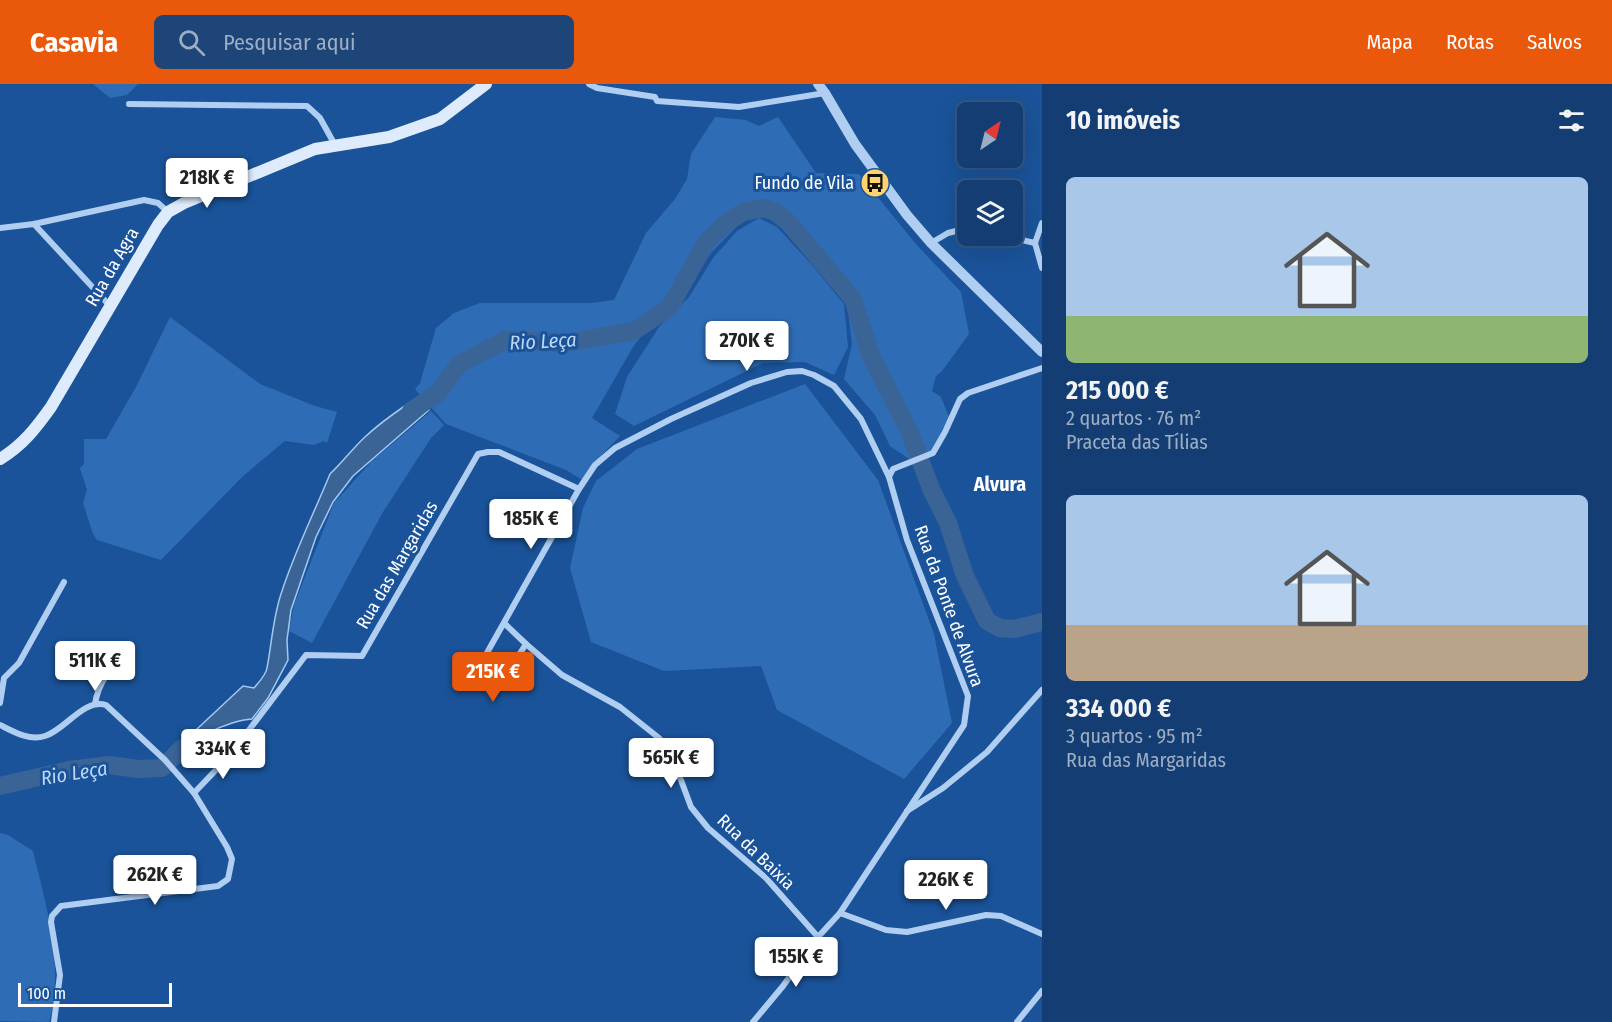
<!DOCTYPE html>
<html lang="pt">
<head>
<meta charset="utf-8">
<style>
  body { margin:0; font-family:"Fira Sans Condensed",sans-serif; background:#1d4578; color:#f1f3f6; height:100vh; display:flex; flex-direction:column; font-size:22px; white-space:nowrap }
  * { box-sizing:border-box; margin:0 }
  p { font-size:20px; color:#9daec4 }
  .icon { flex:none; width:33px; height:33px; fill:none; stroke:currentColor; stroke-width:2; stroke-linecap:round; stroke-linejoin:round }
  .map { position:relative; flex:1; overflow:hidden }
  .drawer { display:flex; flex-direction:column; background:#143e73; width:570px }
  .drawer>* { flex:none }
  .needle { width:39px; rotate:35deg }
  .fabs { position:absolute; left:957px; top:18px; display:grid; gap:12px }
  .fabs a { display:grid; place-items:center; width:66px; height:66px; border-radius:9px; background:#143e73; box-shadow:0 6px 24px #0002,0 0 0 2px #335785; font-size:30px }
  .scale { position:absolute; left:18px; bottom:15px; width:154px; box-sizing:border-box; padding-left:6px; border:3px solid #fff; border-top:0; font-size:16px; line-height:21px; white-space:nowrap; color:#fff; -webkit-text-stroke:4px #1a5399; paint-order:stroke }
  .price { position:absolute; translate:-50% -51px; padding:0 14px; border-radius:6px; background:#fff; color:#222; font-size:20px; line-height:39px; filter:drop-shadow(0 2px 3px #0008) }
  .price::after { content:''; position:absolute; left:50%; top:36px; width:18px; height:14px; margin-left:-9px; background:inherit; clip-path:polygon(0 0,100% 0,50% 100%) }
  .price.current { background:#ea580c; color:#fff }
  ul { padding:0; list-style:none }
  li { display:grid; align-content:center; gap:12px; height:318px; padding:0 24px }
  li span { display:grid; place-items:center; height:186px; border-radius:9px; color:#555 }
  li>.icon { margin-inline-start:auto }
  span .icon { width:108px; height:108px; fill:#fffc; stroke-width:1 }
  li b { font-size:26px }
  h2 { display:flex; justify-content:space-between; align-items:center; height:72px; padding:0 24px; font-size:26px }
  header { display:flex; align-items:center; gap:36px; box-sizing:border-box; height:84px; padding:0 30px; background:#ea580c; color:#fff }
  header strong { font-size:28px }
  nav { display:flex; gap:33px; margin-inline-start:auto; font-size:21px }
  .search { width:420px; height:54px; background:#1d4578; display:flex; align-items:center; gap:15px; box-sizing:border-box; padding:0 21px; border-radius:9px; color:#9daec4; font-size:22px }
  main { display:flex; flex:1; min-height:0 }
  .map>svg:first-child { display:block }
  .green { fill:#2e6db6 }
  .water { fill:#3a6396; stroke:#a3c9f3; stroke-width:1.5 }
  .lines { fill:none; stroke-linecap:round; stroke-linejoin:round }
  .river { stroke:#3a6396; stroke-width:18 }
  .minor-tunnel { stroke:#3c6da8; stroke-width:6; stroke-dasharray:6 3; stroke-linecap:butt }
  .minor { stroke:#b0cef1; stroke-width:6 }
  .tertiary { stroke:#b0cef1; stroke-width:10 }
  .secondary { stroke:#deebfc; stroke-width:12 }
  .labels { text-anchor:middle; stroke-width:6; stroke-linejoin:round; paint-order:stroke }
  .poi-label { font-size:18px; fill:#fff; stroke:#1a5399; text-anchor:end }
  .street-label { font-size:18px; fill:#fff; stroke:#1a5399 }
  .water-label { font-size:20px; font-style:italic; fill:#bcd8f7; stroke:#1a5399 }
  .neighbourhood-label { font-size:20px; font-weight:bold; fill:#fff; stroke:#1a5399 }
</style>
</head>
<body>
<header>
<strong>Casavia</strong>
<div class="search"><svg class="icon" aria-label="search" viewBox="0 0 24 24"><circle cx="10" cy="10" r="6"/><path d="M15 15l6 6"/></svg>Pesquisar aqui</div>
<nav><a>Mapa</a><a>Rotas</a><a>Salvos</a></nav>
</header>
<main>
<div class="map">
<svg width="1042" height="938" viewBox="0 0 1042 938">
  <rect width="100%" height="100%" fill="#1a5399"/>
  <g class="green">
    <path d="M93,0h45l-11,11 -17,3z"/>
    <path d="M715,33l31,3 13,6 19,-9 38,56 43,1 56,69 46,49 8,42 -27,37 -6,5 -4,15 9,6 8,20 -18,34 -22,8 -19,-13 -15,-31 -31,-36 8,-35 -5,-41 -62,-75 -19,-13 -21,3 -34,35 -42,60 -24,18 -12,16 -41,71 28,18 -26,27 -12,17 -16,-10 -120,-46 -31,-35 5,-6 16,-55 18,-15 26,-10h111l23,-3 32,-67 29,-34 12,-20 4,-25z"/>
    <path d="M759,134l18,9 35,38 32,39 4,43 -14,28 -29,-13 -42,1 -129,63 -19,-12 12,-37 32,-50 30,-30 24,-39 24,-27z"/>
    <path d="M170,233l90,67 55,22 22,6 -10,31 -3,-2 -10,4 -29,-4 -42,35 -82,84 -64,-20 -4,-6 -10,-31 4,-13 -7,-22 4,-4v-25h22l30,-52z"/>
    <path d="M805,300l73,96 56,154 18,89 -48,56 -127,-69 -16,-44 -97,5 -73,-29 -21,-74 13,-60 13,-27 41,-32z"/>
    <path d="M431,327l13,14 -13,13 -48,74 -71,131 -23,-12 5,-26 40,-102 38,-42z"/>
    <path d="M0,749l8,2 25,16c13,55 32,115 16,171l-49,-1z"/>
  </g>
  <path class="water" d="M429,306v20l-76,66 -20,26 -17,35 -25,73 -4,30 1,20 -20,38 -16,21c-22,1 -72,22 -77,46l-8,-8 76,-71 11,2c5,-6 12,-13 13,-20 5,-26 6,-52 15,-77 13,-40 32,-78 48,-117 12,-11 22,-25 35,-37 19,-18 42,-33 64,-47z"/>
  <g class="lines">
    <g class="river">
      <path d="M411,327l27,-18 21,-29 47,-24 60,3 68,-12 36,-24 36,-65 19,-18 18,-12 21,-4 11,4 13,10 65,77 18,57 38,75 23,60 16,32 17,53 22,45 13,7 14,1 28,-7"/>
      <path d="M0,702l69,-16 40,-5 29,4 24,-1 20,-20"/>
    </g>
    <path class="minor-tunnel" d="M235,666l14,-20"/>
    <g class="minor">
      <path d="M589,0l8,4 58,9 2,4 82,6 86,-14"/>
      <path d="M129,20l178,2 13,12 15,27"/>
      <path d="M1042,139l-7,20 7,25"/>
      <path d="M34,140l76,82"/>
      <path d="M0,144l34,-4 110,-24 14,3 10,9"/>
      <path d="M1004,152l31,7"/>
      <path d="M931,159l17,-10 20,-5"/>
      <path d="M889,393l4,-8 40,-16 12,-21 15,-33 8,-6 74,-25"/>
      <path d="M504,539l22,21 -30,47 -26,-8 109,-194 16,-24 20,-17 56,-29 80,-36 36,-11 15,-1 12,4 20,11 27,33 28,58 18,63 61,156 -4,29 -124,188 -22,24 -35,49 -30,36"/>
      <path d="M526,560l36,31 58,32 39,31 13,18 19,51 17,21 58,50 52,59"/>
      <path d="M0,619l4,-25 15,-15 45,-81"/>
      <path d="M95,620c4,-25 17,-36 34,-53"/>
      <path d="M0,641c14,7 29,16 45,11 20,-6 39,-38 61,-31l59,55 29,33 33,54 5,12 -4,20 -10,7 -157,20 -9,10 -1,6 9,53 -6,47"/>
      <path d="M249,646l57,-75 56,1 116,-202 10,-2h11l80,37"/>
      <path d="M194,709l41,-43"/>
      <path d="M907,727l36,-23 44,-36 55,-62"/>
      <path d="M840,829l46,17 21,2 79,-17 15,1 41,18"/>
      <path d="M1017,938l25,-31"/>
    </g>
    <path class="tertiary" d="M818,0l7,9 30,51 52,71 24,28 111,109"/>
    <path class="secondary" d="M0,375c23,-14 36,-31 51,-52l107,-182 10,-13 16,-9 131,-54 74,-12 51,-18 46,-35"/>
  </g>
  <defs>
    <g id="bus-disc" transform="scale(1.5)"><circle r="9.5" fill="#ffd46f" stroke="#1a5399"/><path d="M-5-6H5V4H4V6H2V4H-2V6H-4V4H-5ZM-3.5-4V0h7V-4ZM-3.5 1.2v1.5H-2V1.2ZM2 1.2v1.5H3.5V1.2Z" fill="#111"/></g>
  </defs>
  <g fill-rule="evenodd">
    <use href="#bus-disc" x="875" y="99"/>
  </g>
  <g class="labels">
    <g class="poi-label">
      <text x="854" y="105">Fundo de Vila</text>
    </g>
    <g class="street-label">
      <text transform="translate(112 183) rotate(-60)" y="6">Rua da Agra</text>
      <text transform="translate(397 481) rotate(-60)" y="6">Rua das Margaridas</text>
      <text transform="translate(949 522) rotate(70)" y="6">Rua da Ponte de Alvura</text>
      <text transform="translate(756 768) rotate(44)" y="6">Rua da Baixia</text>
    </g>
    <g class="water-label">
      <text transform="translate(543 257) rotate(-3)" y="7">Rio Leça</text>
      <text transform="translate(74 689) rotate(-9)" y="7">Rio Leça</text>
    </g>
    <g class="neighbourhood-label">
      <text x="1000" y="407">Alvura</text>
    </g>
  </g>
</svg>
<div class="fabs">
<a><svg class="needle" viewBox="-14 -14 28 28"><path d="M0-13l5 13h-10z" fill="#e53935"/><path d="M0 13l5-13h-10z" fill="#9daec4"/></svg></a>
<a><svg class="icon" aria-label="layers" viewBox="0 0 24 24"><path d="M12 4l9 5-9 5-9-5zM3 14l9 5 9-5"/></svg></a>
</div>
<div class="scale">100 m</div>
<b class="price" style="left:207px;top:125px">218K €</b>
<b class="price" style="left:747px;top:288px">270K €</b>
<b class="price" style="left:531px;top:466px">185K €</b>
<b class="price" style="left:95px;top:608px">511K €</b>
<b class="price current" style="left:493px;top:619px">215K €</b>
<b class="price" style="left:223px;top:696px">334K €</b>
<b class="price" style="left:671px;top:705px">565K €</b>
<b class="price" style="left:155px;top:822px">262K €</b>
<b class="price" style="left:946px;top:827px">226K €</b>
<b class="price" style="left:796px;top:904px">155K €</b>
</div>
<section class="drawer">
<h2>10 imóveis<svg class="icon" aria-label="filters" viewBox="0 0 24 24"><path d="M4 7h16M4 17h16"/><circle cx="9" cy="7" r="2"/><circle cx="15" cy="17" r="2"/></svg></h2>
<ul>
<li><span style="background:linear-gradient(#a9c7e8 75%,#8fb573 0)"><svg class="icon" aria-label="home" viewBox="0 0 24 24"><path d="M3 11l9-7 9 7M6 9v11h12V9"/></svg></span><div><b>215 000 €</b><p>2 quartos · 76 m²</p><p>Praceta das Tílias</p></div></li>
<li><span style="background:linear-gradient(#a9c7e8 70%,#b9a48a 0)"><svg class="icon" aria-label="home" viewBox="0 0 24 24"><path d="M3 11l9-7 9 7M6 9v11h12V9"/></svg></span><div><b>334 000 €</b><p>3 quartos · 95 m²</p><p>Rua das Margaridas</p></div></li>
</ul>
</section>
</main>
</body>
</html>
